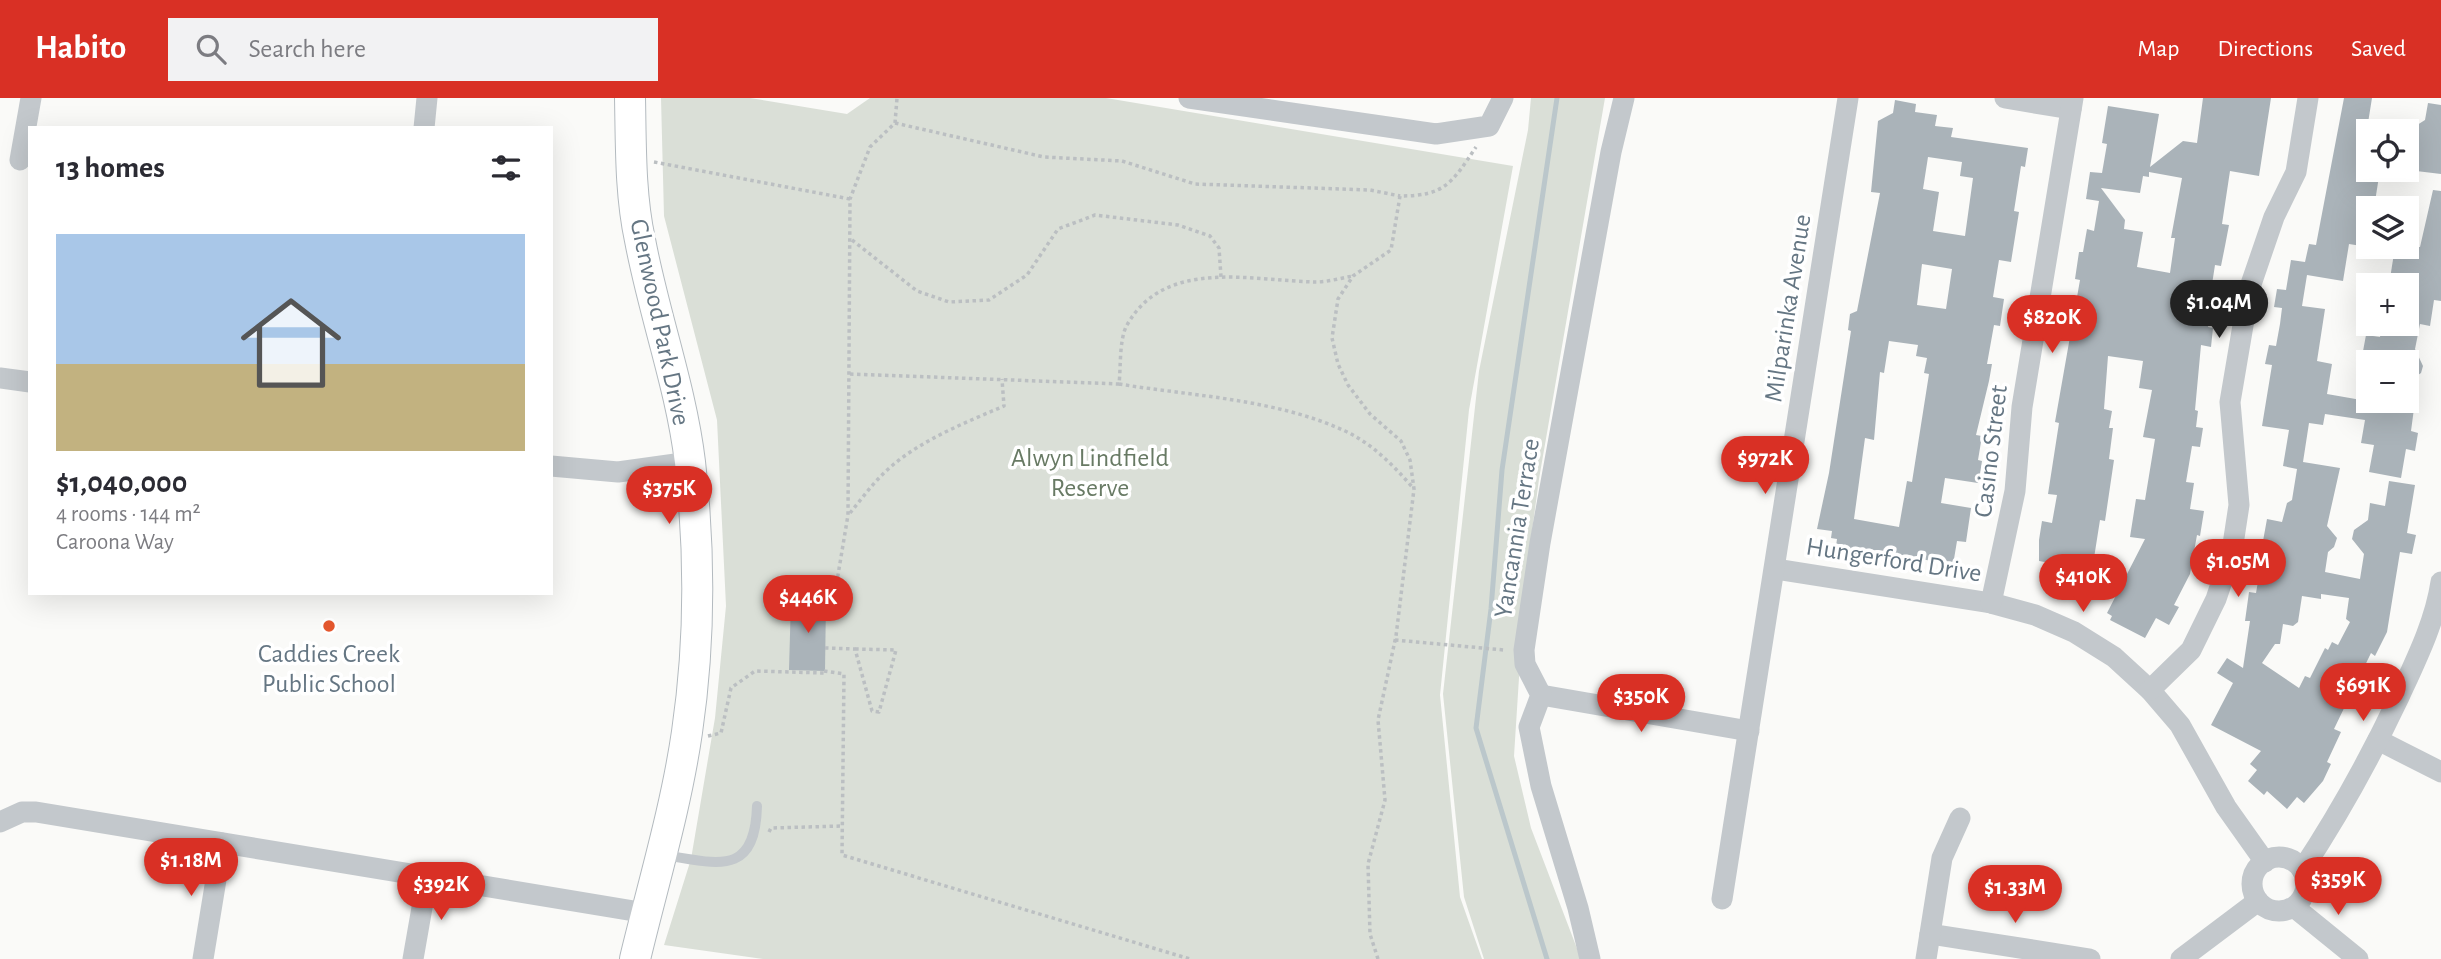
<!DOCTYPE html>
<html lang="en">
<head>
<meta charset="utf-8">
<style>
  body { margin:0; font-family:"Alegreya Sans",sans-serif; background:#f2f2f3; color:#2b2b33; height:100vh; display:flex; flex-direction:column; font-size:26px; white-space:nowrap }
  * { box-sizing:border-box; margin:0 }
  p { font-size:23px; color:#7c7c81 }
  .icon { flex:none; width:38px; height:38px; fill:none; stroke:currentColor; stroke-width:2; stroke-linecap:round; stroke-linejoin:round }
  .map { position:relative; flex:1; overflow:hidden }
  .details { position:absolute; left:28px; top:28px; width:525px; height:469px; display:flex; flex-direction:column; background:#fff; border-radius:0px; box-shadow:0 7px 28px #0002 }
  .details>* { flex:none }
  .tools { position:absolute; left:2356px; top:21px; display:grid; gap:14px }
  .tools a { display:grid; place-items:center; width:63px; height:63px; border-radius:0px; background:#fff; box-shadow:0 7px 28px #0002; font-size:35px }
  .price { position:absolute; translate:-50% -60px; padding:0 16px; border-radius:24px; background:#d93025; color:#fff; font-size:23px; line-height:46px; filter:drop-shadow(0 2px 4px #0008) }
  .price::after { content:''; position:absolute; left:50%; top:42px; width:21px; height:16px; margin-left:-10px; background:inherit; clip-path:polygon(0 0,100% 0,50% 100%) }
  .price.on { background:#222; color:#fff }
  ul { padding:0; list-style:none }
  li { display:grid; align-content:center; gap:14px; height:371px; padding:0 28px }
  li+li { border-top:2px solid #e1e1e2 }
  li span { display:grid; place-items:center; height:217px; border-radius:0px; color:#555 }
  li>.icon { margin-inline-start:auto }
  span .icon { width:126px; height:126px; fill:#fffc; stroke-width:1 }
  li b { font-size:30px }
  h2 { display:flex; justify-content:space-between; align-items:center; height:84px; padding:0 28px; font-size:30px }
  header { display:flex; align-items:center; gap:42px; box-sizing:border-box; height:98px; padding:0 35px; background:#d93025; color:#fff }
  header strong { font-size:33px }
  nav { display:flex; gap:38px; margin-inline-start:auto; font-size:24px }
  .search { width:490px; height:63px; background:#f2f2f3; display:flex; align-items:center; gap:18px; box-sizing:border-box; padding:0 24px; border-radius:0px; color:#7c7c81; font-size:26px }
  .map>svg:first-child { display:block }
  .green { fill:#dadfd7 }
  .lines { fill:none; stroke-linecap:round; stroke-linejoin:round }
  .stream { stroke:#bbc7cb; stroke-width:5 }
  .building { fill:#aab3b9; fill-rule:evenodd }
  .secondary-casing { stroke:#b3babf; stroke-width:32 }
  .path { stroke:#bbbfc2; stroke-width:3.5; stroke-dasharray:3.5 3.5; stroke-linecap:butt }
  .lane { stroke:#c3c8cc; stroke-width:10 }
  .street { stroke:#c3c8cc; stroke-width:21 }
  .secondary { stroke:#fff; stroke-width:30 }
  .poi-dot { fill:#e4572e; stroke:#fff; stroke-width:2.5 }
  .labels { text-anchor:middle; stroke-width:7; stroke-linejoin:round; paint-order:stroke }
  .street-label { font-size:26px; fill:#657683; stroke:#fff }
  .park-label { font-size:26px; fill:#687a64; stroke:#fff }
  .poi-label { font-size:26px; fill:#657683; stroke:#fff }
</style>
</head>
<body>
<header>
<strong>Habito</strong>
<div class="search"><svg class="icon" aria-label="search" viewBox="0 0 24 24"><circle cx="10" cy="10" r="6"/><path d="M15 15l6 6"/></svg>Search here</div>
<nav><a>Map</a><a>Directions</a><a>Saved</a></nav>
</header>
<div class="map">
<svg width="2441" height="861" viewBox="0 0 2441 861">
  <rect width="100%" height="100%" fill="#fafaf8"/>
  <g class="green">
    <path d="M661,0h89l97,16 23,-16h236l407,68 -44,244 -29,285 20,202 22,62h-719l-99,-14 27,-86 24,-141 11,-112 -9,-186 -53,-204z"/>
    <path d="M1531,0h74l-66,381 -14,105 -11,172 17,72 50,131h-97l-20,-62 -21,-203 36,-323 49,-241z"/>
  </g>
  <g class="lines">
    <path class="stream" d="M1547,861l-71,-231 15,-119 11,-139 55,-372"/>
  </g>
  <g class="building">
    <path d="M2203,0h68l-12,78 -29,-5 -8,53 7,1 -4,21 -4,20 -6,-1 -7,45 3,1 -3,16 5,1 -2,19 -10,-2 -6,65 3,1 -2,16 7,1 -3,19 -8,-1 -6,36 8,1 -4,26 14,2 -4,25 -3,-1 -7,39 -16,31 5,2 -10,18 -13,-7 -11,20 -35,-18 2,-4 -5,-3 38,-74 -15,-2 6,-38 9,1 10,-61 -12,-2 9,-47 -13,-2 4,-27 -35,-5 -4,53 8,2 -3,17h4l-4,31 5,1 -9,61 -5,-1 -6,38 5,1 -5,32 -47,-6 3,-22 -11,-2v-21l3,-19 10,2 5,-28 -9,-1 11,-71 -4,-1 25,-142 -5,-1 4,-27h4l4,-23 7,2 5,-30 -13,-2 4,-27 12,1 5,-29 -5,-1 6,-37 51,8 -9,53 33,-26 14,2zM2149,74l33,6 -11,60h4l-5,35 -33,-6 6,-35 -19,-3 1,-9 -24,-32 39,5 3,-17 6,1z"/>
    <path d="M2344,0h28l-9,56 5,1v15h12l-6,38h-6v39l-19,-3 -6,37 -36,-6 -5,31 23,3 -8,52 15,3 -5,30 40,7h48l-4,30 7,2 -3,18 -9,-2 -5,29 -32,-6 5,-27 -13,-2 4,-23 -40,-6 -2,11 -14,-2 -6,39 37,6 -13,58 10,12 -3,9 -6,5 -3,20 35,7 4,-25 -12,-15 2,-9 14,-10 2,-17 15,3 4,-25 26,4 -8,48 9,2 -4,19 -12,-2 -13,80 -12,24 -4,-3 -15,31 6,3 -8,18 -7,-3 -13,27 7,3 -14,30 4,2 -8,17 -19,22 -7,-6 -10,12 -20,-18 -3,4 -16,-14 9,-11 -7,-6 11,-13 -50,-26 22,-42 -16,-10 10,-15 16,10 7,-47h-5l4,-29 7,1 4,-23 7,1 4,-29 -8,-1 4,-22 15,3 5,-19 5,-3 5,-31 -14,-3 6,-36 -27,-4 10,-61 -7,-1 4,-19 7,1 4,-22 2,-16 -8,-1 3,-18 9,1 5,-30 14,2 4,-18 7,1zM2321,496l28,4 -3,21 4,3 -12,23 -6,-3 -4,8 -3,-2 -15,30 -5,-2 -6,12 -37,-25 13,-19h5l3,-20 10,2 5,-4 4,-26 19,3z"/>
    <path d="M1895,2l21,4 -1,8 22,3 -2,11 18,2 -2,9 77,11 -3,19 -4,-1 -7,45 5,1 -8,50 -12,-2 -6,37 11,2 -4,27 -6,-1 -7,39h5l-3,17 -13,54 6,1 -4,24 4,1 -3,19 -1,3 -33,-5 -4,25 30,5 -5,34 -9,-1 -4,24 -80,-15 -1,7 -21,-4 -1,-4 -14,-3 1,-7 -6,-1 1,-7 -15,-2 12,-56 22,-142 -3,-1 2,-16 7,-3 23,-118 -9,-1 7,-71 15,-8zM1928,59l34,5 -2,14 13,2 -8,58 -32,-5 6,-39 -16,-3zM1922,166l30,5 -6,40 -29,-4zM1889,243l29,4 -2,11 11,2 -3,15 5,1 -17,108 -5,-1 -8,46 -45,-8 11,-81 9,2 6,-68 4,1z"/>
    <path d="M2428,5l13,2v69l-33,-4 6,-43 11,-7z"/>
    <path d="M2433,92l8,1v110l-7,-1 -4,26 -10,-2 -5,25 8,17 -2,7 -15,10v-21h-45l5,-27 14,2 1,-6 13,2 1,-5 11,2v-45h-17l6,-38h25z"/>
    <path d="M791,501l35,1 -1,71 -36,-1z"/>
  </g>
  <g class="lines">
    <g class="secondary-casing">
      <path id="secondary" d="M630,0c1,47 0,96 10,142 14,75 41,147 50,222 10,89 10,182 -3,270 -11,76 -34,152 -52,227"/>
    </g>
    <g class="path">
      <path d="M895,25l149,34 78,4 73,23 175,6 30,6"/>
      <path d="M654,64l196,37"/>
      <path d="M852,142l65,51 32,11 40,-2 38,-25 31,-46 37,-14 83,10 32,11 9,12 2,29"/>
      <path d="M850,276l269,10c2,-17 0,-45 8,-59 38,-68 126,-44 189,-43 12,0 25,-4 37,-6"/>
      <path d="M1119,286c73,12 157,15 226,47 28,13 49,35 69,58"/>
      <path d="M850,415c10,-12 20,-26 31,-37 32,-33 81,-52 123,-70l-2,-27"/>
      <path d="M824,502l8,-6 5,-13 11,-66 2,-316 20,-52 25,-24 2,-25"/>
      <path d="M1395,542l109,10"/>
      <path d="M825,550l30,1 17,62 7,1 17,-62 -41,-1"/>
      <path d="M824,573l20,3 -2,181 348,104"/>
      <path d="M708,638l13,-3 10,-45 24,-17 69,2"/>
      <path d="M769,734l2,-4 71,-2"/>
      <path d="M1378,861l-8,-25 -2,-70 17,-64 -7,-80 18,-84 18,-147 -4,-29 -9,-19 -31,-27 -22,-29 -10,-21 -6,-26 6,-39 15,-23 38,-26 9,-54c45,0 52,-13 76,-49"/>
    </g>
    <path class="lane" d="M663,757c54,8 92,23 94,-49"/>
    <g class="street">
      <path d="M1189,0l247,36 53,-8 14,-28"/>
      <path d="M2005,0l66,11"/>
      <path d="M424,30l3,-30"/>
      <path d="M20,62l11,-62"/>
      <path d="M0,280l30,4"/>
      <path d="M551,368l67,6 72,-10"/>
      <path d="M1775,471l216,34 44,12 39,17 40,25 36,33 30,35 46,82 39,55"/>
      <path d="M1991,505l24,-112 7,-84 51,-309"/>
      <path d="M2150,592l41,-40 25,-51 16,-48 7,-46 -9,-103 19,-112 25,-73 22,-45 12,-74"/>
      <path d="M1541,597l208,36"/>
      <path d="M2378,642l63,32"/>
      <path d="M0,724l22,-10h14l610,101"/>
      <circle cx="2279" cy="786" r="27"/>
      <path d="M2302,772c38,-57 68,-112 97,-173 17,-37 36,-75 42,-115"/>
      <path d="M1722,801l126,-801"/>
      <path d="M2294,809l64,52"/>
      <path d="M1930,836l160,25"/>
      <path d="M203,861l19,-116"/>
      <path d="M413,861l14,-80"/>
      <path d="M1590,861l-12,-51 -37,-122 -12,-59 12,-32 -16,-31 -1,-14 16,-107 71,-391 13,-54"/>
      <path d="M1926,861l16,-101 18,-40"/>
      <path d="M2181,861l77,-58"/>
    </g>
    <use href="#secondary" class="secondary"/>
  </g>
  <circle class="poi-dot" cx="329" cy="528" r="7"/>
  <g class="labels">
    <g class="street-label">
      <text transform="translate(1787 210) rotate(-81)" y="9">Milparinka Avenue</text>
      <text transform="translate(661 224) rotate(78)" y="9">Glenwood Park Drive</text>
      <text transform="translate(1990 353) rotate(-83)" y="9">Casino Street</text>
      <text transform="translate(1516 430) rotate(-81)" y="9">Yancannia Terrace</text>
      <text transform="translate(1894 461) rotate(9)" y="9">Hungerford Drive</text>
    </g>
    <g class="park-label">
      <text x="1090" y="368">Alwyn Lindfield<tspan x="1090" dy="30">Reserve</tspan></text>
    </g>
    <g class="poi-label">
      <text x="329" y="564">Caddies Creek<tspan x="329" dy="30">Public School</tspan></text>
    </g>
  </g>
</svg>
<div class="tools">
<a><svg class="icon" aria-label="locate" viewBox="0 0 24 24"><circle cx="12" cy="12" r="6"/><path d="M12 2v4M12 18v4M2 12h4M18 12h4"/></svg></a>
<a><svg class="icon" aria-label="layers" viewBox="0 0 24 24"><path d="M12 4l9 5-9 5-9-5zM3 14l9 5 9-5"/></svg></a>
<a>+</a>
<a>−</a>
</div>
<b class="price on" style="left:2219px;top:242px">$1.04M</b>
<b class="price" style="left:2052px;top:257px">$820K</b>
<b class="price" style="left:1765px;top:398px">$972K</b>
<b class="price" style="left:669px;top:428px">$375K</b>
<b class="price" style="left:2238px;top:501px">$1.05M</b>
<b class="price" style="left:2083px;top:516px">$410K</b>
<b class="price" style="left:808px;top:537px">$446K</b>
<b class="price" style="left:2363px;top:625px">$691K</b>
<b class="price" style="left:1641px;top:636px">$350K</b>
<b class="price" style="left:191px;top:800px">$1.18M</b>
<b class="price" style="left:2338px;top:819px">$359K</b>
<b class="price" style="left:441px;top:824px">$392K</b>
<b class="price" style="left:2015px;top:827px">$1.33M</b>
<section class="details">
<h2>13 homes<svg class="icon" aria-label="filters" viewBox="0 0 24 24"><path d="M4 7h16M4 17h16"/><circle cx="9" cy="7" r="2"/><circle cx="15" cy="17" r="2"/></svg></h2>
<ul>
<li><span style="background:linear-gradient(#a9c7e8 60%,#c2b280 0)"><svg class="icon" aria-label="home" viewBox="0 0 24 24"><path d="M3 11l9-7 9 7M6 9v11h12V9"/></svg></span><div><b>$1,040,000</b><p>4 rooms · 144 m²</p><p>Caroona Way</p></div></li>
</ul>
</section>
</div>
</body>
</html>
